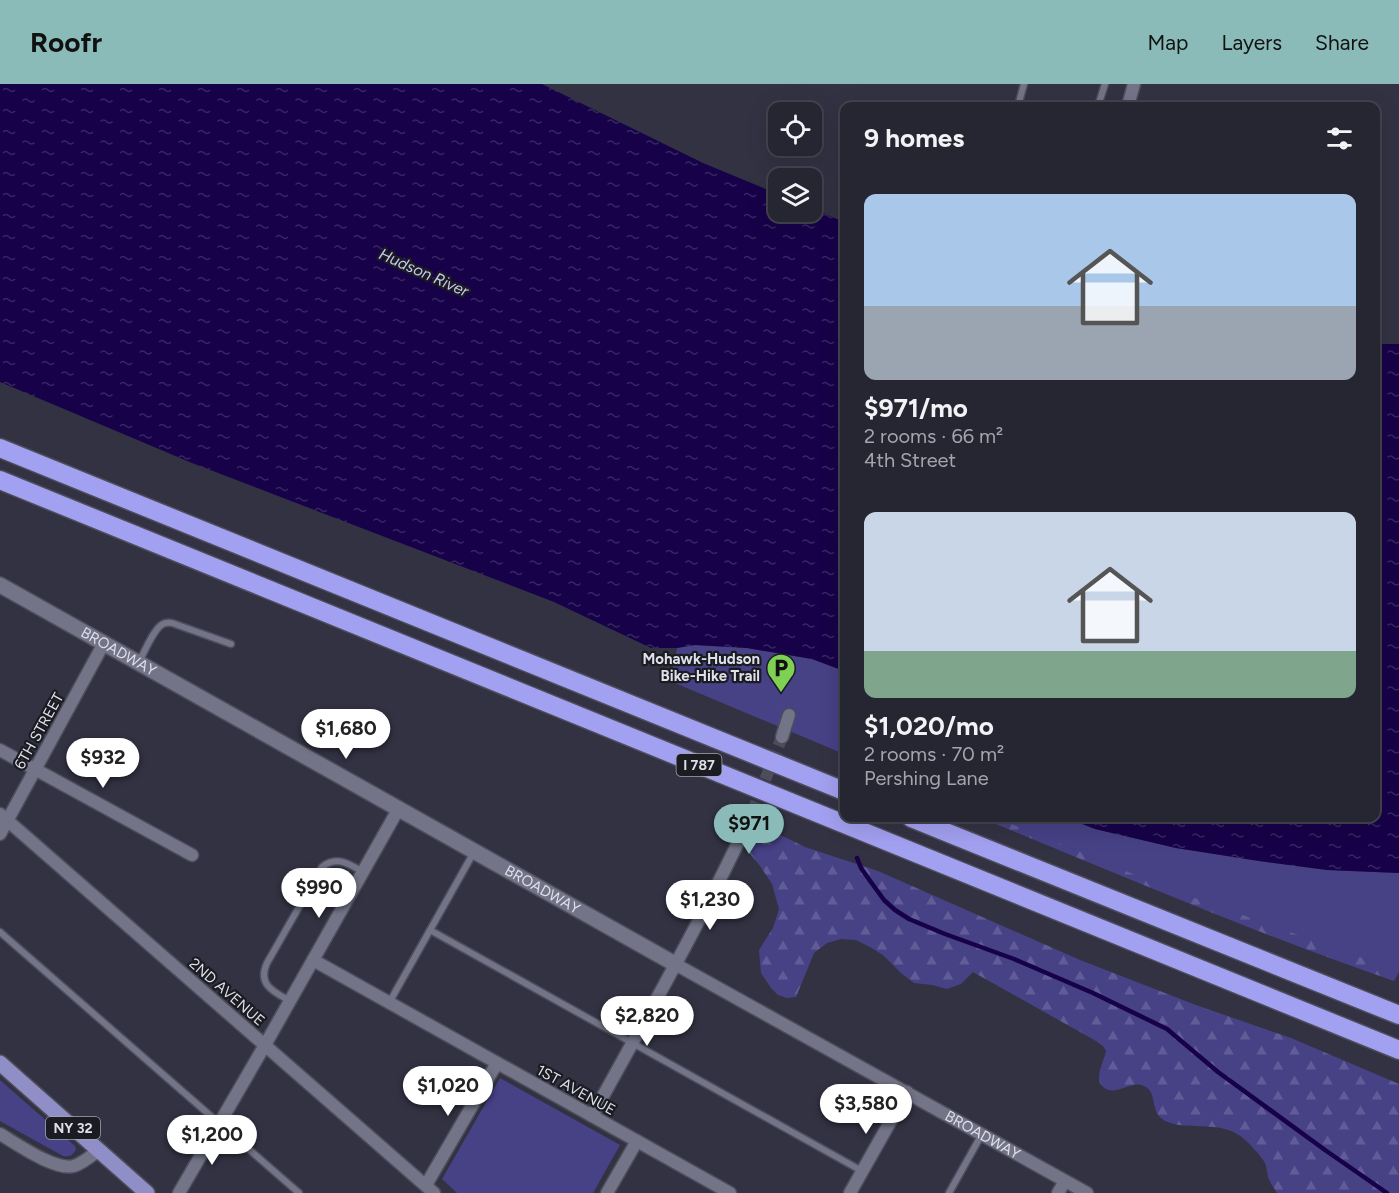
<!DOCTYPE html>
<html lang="en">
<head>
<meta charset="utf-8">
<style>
  body { margin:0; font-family:Figtree,sans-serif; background:#32323e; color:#f1f3f6; height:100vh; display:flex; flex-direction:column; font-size:22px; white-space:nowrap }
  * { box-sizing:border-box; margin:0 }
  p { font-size:20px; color:#a4a5ac }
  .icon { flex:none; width:33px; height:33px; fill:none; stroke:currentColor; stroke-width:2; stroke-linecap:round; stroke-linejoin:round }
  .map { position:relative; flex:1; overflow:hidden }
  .sheet { position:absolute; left:840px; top:18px; width:540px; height:720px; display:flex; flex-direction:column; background:#262632; border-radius:12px; box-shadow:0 6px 24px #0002,0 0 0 2px #42434d }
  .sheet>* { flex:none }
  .fabs { position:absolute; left:768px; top:18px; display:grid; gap:12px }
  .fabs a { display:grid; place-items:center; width:54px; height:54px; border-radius:12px; background:#262632; box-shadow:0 6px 24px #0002,0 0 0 2px #42434d; font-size:30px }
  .price { position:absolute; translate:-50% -51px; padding:0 14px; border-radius:21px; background:#fff; color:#222; font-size:20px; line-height:39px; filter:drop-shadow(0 2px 3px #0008) }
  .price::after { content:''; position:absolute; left:50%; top:36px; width:18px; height:14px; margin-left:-9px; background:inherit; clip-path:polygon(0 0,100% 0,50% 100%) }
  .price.selected { background:#8bbbb9; color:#111 }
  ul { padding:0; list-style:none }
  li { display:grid; align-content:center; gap:12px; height:318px; padding:0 24px }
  li span { display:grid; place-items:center; height:186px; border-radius:12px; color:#555 }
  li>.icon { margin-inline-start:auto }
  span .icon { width:108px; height:108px; fill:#fffc; stroke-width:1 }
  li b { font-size:26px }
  h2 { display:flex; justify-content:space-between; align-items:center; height:72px; padding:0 24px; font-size:26px }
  header { display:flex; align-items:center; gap:36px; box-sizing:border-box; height:84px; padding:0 30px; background:#8bbbb9; color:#111 }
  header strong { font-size:28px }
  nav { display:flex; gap:33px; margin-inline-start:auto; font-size:21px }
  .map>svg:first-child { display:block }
  .forest { fill:url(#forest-firs) }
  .park { fill:#474186 }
  .water { fill:url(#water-ripples) }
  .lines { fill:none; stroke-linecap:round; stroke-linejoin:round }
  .stream { stroke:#170249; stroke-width:4.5 }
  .minor-tunnel { stroke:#4c4c5c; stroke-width:12; stroke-dasharray:12 6; stroke-linecap:butt }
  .service-casing { stroke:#4d4d5b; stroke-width:9 }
  .minor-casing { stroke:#4d4d5b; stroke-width:15 }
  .tertiary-casing { stroke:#4d4d5b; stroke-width:18 }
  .primary-casing { stroke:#4d4d5b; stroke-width:18 }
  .motorway-casing { stroke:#4d4d5b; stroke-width:21 }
  .service { stroke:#737487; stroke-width:6 }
  .minor { stroke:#737487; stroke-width:12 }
  .tertiary { stroke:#737487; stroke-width:15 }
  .primary { stroke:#8f8ec6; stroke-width:15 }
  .motorway { stroke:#a2a0f0; stroke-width:18 }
  .labels { text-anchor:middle; stroke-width:4.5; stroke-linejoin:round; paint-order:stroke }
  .shield { fill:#1b1b22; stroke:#a4a4ae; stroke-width:1.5 }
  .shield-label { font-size:14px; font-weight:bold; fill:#dfdfea }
  .street-label { font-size:15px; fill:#dfdfea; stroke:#1b1b22 }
  .poi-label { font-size:15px; font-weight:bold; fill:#dfdfea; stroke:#1b1b22; text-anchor:end }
  .water-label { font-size:16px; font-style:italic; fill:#c7c8f2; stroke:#1b1b22 }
</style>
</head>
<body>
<header>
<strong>Roofr</strong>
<nav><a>Map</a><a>Layers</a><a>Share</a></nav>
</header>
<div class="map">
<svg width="1399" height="1109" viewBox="0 0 1399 1109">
  <defs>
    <pattern id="forest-firs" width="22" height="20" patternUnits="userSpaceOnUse" patternTransform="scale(1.5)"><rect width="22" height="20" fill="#474186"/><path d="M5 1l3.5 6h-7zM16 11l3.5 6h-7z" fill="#615c97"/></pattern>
    <pattern id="water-ripples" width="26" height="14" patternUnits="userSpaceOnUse" patternTransform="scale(1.5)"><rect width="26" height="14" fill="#170249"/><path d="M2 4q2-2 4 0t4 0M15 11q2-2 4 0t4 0" fill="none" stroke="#382663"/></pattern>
  </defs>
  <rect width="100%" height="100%" fill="#323243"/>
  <g class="forest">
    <path d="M981,734h26l392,121v33l-5,9c-140,-48 -276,-107 -413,-163z"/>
    <path d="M760,741l45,22 73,24 202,89 116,45 95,33 108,46v109h-122c-3,-5 -7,-10 -9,-16 -1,-4 -1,-9 -3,-14 -3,-6 -15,-19 -21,-24 -23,-22 -64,-5 -83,-21 -11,-9 -3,-29 -20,-33 -12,-3 -28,13 -39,1 -8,-8 2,-25 4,-35l-3,-5 -7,-5 -123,-69 -12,12 -14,5 -15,-4 -18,-2 -13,-10 -18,-18 -13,-8 -14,-7 -15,-1 -14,4 -13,10 -18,44 -9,1 -9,-3 -7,-7 -10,-15 -2,-23 14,-22 6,-19 -7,-25 -12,-18 -13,-16z"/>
  </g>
  <g class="park">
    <path d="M695,561l52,3 65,11 32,12v83l-174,-73 7,-33z"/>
    <path d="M997,734h70l28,11 81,19 83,13 68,9 72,3v98l-232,-83z"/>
    <path d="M500,994l120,67 -27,48h-136l-15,-14z"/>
    <path d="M0,996l75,66 1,3c-3,7 -7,8 -13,7l-63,-35z"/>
  </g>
  <g class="water">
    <path d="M0,0h542l161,79 75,31v18h34v-4l32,14v449l-32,-12 -65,-11 -52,-3 -18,3h-26l-97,-46 -362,-139 -192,-81z"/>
    <path d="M1376,260h23v529l-72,-3 -68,-9 -83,-13 -81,-19 -28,-11h309z"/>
  </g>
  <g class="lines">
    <path class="stream" d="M857,774l4,10 7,10 16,22 11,10 14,9 36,15 69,25 79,34 74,36 51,43 107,78 62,43"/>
    <path class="minor-tunnel" d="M752,729l30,-76"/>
    <g class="service-casing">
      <g id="service">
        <path d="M1018,22l6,-22"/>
        <path d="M1098,22l7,-22"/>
        <path d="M139,578c5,-9 15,-34 24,-38 3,-2 5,-1 9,-1l59,21"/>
        <path d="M430,846l432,241"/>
        <path d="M0,848l299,261"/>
        <path d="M290,917c-16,-9 -33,-16 -23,-38l55,-96c15,-12 27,-3 41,5"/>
        <path d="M389,919l85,-151"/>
        <path d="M949,1109l33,-59"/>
      </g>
    </g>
    <g class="minor-casing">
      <g id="minor">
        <path d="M1128,22l6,-22"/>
        <path d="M782,653l7,-22"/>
        <path d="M0,666l192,105"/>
        <path d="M0,730l434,379"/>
        <path d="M0,750l104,-191"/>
        <path d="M313,876l417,233"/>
        <path id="s1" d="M675,880l412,229"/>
        <path d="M592,1032c55,-100 112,-199 160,-303"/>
        <path d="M0,1050c17,10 55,37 74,32 9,-3 17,-10 25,-16"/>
        <path d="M426,1101l71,-122"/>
        <path d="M179,1109l86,-148 134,-237"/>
        <path d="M607,1109l30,-52"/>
        <path d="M850,1109l57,-101"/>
        <path d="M1058,1109l7,-12"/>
      </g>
    </g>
    <g class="tertiary-casing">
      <g id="tertiary">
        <path id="s2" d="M0,501l675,379"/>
      </g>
    </g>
    <g class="primary-casing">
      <path id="primary" d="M0,979l147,130"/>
    </g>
    <g class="motorway-casing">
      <g id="motorway">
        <path d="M0,364l844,343"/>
        <path d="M0,396l1399,570"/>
        <path d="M911,734l488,197"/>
      </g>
    </g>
    <use href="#service" class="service"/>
    <use href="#minor" class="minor"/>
    <use href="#tertiary" class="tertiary"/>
    <use href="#primary" class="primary"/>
    <use href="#motorway" class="motorway"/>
  </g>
  <defs>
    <g id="parking-pin" transform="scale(1.5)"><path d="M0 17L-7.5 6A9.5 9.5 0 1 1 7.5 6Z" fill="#7ed153" stroke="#1b1b22"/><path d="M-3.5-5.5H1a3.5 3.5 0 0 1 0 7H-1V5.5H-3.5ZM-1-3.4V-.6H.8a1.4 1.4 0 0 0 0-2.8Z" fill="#111"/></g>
  </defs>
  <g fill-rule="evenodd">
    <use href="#parking-pin" x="781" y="584"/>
  </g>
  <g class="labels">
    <g class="shield">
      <rect x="676.5" y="670" width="45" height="22" rx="4.5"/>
      <rect x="46" y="1033" width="54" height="22" rx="4.5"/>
    </g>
    <g class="shield-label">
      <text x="699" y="686">I 787</text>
      <text x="73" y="1049">NY 32</text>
    </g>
    <g class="street-label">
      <text dy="5" stroke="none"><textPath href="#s2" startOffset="136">BROADWAY</textPath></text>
      <text transform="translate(39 647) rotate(-61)" y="5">6TH STREET</text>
      <text dy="5" stroke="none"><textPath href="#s2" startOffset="622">BROADWAY</textPath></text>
      <text transform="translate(227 908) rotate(41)" y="5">2ND AVENUE</text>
      <text transform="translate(576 1006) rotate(29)" y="5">1ST AVENUE</text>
      <text dy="5" stroke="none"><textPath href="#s1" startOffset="352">BROADWAY</textPath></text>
    </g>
    <g class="poi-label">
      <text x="760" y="580">Mohawk-Hudson<tspan x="760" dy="17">Bike-Hike Trail</tspan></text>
    </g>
    <g class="water-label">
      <text transform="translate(424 188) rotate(24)" y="6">Hudson River</text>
    </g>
  </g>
</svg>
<div class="fabs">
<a><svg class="icon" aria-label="locate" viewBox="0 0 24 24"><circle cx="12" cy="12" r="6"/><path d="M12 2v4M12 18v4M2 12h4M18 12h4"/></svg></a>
<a><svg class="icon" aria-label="layers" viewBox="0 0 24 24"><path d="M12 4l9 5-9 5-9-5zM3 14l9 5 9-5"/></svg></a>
</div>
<b class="price" style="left:346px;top:676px">$1,680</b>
<b class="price" style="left:103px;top:705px">$932</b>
<b class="price selected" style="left:749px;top:771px">$971</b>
<b class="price" style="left:319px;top:835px">$990</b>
<b class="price" style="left:710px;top:847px">$1,230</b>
<b class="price" style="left:647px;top:963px">$2,820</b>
<b class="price" style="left:448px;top:1033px">$1,020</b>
<b class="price" style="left:866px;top:1051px">$3,580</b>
<b class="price" style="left:212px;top:1082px">$1,200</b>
<section class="sheet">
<h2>9 homes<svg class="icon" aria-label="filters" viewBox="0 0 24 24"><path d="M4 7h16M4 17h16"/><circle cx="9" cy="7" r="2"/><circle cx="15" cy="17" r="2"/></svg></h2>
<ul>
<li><span style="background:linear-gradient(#a9c7e8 60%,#9aa5b1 0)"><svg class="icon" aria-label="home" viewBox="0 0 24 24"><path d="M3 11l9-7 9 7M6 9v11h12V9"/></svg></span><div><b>$971/mo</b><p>2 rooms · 66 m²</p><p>4th Street</p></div></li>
<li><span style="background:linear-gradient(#c9d6e8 75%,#7fa58c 0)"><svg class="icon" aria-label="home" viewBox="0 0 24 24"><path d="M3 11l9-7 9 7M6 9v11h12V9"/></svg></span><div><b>$1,020/mo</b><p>2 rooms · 70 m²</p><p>Pershing Lane</p></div></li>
</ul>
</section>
</div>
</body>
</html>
